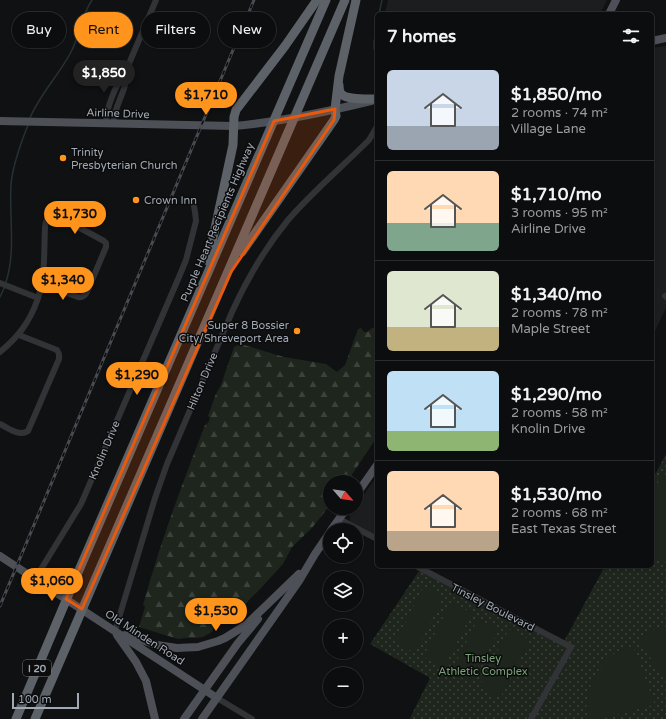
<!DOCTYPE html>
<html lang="en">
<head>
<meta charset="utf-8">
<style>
  body { margin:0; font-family:"Varela Round",sans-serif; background:#1a1b1c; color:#f1f3f6; height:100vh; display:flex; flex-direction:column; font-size:15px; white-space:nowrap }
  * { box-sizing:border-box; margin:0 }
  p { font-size:13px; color:#9a9c9e }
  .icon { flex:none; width:22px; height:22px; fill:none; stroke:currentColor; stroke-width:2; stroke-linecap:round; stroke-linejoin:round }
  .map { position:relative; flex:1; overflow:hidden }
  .details { position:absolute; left:375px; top:12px; width:279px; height:556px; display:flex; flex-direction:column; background:#0c0d0e; border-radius:6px; box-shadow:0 1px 3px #0004,0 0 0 1px #2c2d2e }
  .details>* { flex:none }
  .hud { position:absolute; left:12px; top:12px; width:303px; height:36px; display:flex; gap:8px }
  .needle { width:26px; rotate:118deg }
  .fabs { position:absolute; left:323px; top:475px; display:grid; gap:8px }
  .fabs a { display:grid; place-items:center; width:40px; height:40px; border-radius:50%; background:#0c0d0e; box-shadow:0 1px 3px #0004,0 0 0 1px #2c2d2e; font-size:20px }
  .scale { position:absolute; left:12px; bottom:10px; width:67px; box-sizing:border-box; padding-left:4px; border:2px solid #a0a9b4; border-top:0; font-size:11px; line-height:14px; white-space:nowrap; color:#a0a9b4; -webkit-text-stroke:3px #0c0c0d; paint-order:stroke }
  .price { position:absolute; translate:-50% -34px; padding:0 9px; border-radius:14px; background:#ff941c; color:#111; font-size:13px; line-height:26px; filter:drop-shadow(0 1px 2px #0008) }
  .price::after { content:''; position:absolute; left:50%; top:24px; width:12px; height:9px; margin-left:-6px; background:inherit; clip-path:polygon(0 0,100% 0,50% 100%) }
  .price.selected { background:#222; color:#fff }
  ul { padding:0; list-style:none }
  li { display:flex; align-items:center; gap:12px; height:100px; padding:0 12px }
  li+li { border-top:1px solid #2c2d2e }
  li span { display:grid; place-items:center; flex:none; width:112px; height:80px; border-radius:6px; color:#555 }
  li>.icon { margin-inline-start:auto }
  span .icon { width:48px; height:48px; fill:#fffc; stroke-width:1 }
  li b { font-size:17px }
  h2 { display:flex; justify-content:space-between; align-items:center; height:48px; padding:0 12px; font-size:17px }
  .chip { padding:0 14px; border-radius:18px; background:#0c0d0e; box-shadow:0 1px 3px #0004,0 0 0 1px #2c2d2e; font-size:14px; line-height:36px }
  .chip.selected { background:#ff941c; color:#111 }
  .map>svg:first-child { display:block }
  .built { fill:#1c1d1f }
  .forest { fill:url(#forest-firs) }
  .park { fill:url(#park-dots) }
  .pitch { fill:#1d251d }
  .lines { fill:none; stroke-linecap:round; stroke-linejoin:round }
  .stream { stroke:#263137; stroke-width:1.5 }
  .minor { stroke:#313337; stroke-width:6 }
  .major { stroke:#4d5057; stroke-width:8 }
  .highway { stroke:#5d6269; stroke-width:9 }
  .rail-casing { stroke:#484b51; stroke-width:3 }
  .rail { stroke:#0c0c0d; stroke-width:1.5; stroke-dasharray:4.5; stroke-linecap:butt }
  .marked { fill:#e8590c; fill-opacity:0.2; stroke:#e8590c; stroke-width:3; stroke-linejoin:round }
  .poi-dot { fill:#ff941c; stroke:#0c0c0d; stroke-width:1.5 }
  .labels { text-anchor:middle; stroke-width:3; stroke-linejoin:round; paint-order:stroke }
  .shield { fill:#0c0c0d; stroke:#747a82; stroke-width:1 }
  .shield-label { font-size:10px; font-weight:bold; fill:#a0a9b4 }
  .street-label { font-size:11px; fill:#a0a9b4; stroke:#0c0c0d }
  .poi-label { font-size:11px; fill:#a0a9b4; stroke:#0c0c0d; text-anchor:start }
  .park-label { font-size:11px; fill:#79a176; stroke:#0c0c0d }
</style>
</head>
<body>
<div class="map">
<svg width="666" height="719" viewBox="0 0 666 719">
  <defs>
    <pattern id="forest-firs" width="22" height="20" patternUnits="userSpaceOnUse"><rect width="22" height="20" fill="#1d251d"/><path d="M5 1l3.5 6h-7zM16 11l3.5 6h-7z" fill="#3b423b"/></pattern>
    <pattern id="park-dots" width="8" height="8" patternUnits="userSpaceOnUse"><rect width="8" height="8" fill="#1d251d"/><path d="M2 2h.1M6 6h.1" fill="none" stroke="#3b423b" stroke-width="1.8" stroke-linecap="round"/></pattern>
  </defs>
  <rect width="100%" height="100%" fill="#101112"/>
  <g class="built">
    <path d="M388,0h219l-7,14h-215z"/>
    <path d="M666,46v262l-14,29v-289z"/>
    <path d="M377,476v60l-26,-14 -1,-2v-5z"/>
  </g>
  <path class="forest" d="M376,327h1v110l-30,45h-17v23l-18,23 -20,19 -9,17 -22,24 -33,33h-9l-4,4 -3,7 -9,5 -7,1h-11l-7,1 -39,-12 6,-20 -2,-2c17,-62 39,-121 62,-180l3,-2 2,-5 -2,-2 7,-20 6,-11 13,-38 7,-3 43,13 42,7 11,8 8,-7 13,-36 3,-1 3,4h3l5,-4z"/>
  <path class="park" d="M666,454v265h-255l-1,-1 20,-40 -60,-34 49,-73 143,74 43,-79h47v-86z"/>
  <g class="pitch">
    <path d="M661,476l5,2v84l-14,-7v-62z"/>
    <path d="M424,586l20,10 -29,57 -20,-11z"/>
    <path d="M451,602l21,11 -28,55 -21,-11z"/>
    <path d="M478,619l21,10 -27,54 -21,-11z"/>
    <path d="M666,627v55l-28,-43 13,-9z"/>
    <path d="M509,629l21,11 -30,58 -21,-11z"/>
    <path d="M633,646l21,56 -1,3 -52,14h-12c-7,-14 2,-39 11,-51 2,-4 7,-8 10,-11 7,-6 15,-9 23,-11z"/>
  </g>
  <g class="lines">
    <g class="stream">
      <path d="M379,14l3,-14"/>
      <path d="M374,49v-7l3,-18"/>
      <path d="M30,118c10,-24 29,-43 41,-66 9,-17 10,-36 21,-52"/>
      <path d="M6,282c10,-31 3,-65 5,-98 2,-20 9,-39 17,-59"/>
      <path d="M0,297l5,-11"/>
    </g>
    <g class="minor">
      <path d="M106,123c0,-15 10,-39 19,-50l31,-73"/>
      <path d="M114,123c-1,-18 15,-33 11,-50"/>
      <path d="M0,283l38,15"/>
      <path d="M665,296l1,1"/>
      <path d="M0,352c18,-15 29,-29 37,-51 2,-6 4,-12 5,-18 3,-18 2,-37 3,-55 0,-7 2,-11 8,-14l3,1 48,26 2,2v4l-19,45c-2,4 -4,6 -9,5l-36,-13"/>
      <path d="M0,424c8,4 19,13 28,7l31,-72v-5l-2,-4 -38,-15"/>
      <path d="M339,519l38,20"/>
      <path d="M416,566l155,81 -40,72"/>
      <path d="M35,579l46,-75 98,-227 7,-17 10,-39 -1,-9 -2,-11"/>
      <path d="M115,631l40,-133 12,-34 65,-152c15,-33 33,-64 56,-92 25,-29 54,-53 81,-80l6,-10 2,-4"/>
      <path d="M217,698l35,21"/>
    </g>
    <g class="major">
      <path d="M609,14l7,-14"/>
      <path d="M652,41l14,-3"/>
      <path d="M0,121l234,5c46,-4 92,-14 137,-25"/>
      <path d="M356,495l21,-30"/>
      <path d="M331,530l16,-22"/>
      <path d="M0,556l217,142"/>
      <path d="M117,635l19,27 10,19 9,38"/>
      <path d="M125,635l32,10 20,3 21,-1 20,-6 7,-3 21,-13 53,-51"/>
      <path d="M184,719l54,-76 20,-24"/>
      <path d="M202,719l97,-138 16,-27 15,-22"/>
    </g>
    <g class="highway">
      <path d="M339,85c0,4 0,6 2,9 6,6 27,5 36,5"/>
      <path d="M242,252l92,-132 2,-4 -1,-7 4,-33 17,-76"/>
      <path d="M208,261l25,-116 1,-28 2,-7 49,-64 32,-46"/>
      <path d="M16,719l57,-135 253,-584"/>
      <path d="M35,719c103,-240 208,-479 310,-719"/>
    </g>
    <g class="rail-casing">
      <path id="rail" d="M0,606l254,-606"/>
    </g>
    <use href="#rail" class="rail"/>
  </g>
  <path class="marked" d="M335,109l-1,11 -103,152 -149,337 -16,-10 208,-478z"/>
  <g class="poi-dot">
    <circle cx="63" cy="158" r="4"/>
    <circle cx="136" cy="200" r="4"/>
    <circle cx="297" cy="331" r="4"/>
  </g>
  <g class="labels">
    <rect class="shield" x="23" y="660" width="28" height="16" rx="3"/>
    <g class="shield-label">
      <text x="37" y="672">I 20</text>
    </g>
    <g class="street-label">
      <text transform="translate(118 113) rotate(2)" y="4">Airline Drive</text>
      <text transform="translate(217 222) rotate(-67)" y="4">Purple Heart Recipients Highway</text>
      <text transform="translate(202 381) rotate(-67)" y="4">Hilton Drive</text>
      <text transform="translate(104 450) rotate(-67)" y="4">Knolin Drive</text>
      <text transform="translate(493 607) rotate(27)" y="4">Tinsley Boulevard</text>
      <text transform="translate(145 637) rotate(33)" y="4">Old Minden Road</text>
    </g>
    <g class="poi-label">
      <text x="71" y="156">Trinity<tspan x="71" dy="13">Presbyterian Church</tspan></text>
      <text x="144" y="204">Crown Inn</text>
      <text x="289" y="329" text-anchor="end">Super 8 Bossier<tspan x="289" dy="13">City/Shreveport Area</tspan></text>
    </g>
    <g class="park-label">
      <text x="483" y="662">Tinsley<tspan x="483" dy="13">Athletic Complex</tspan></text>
    </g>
  </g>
</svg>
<div class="fabs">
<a><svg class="needle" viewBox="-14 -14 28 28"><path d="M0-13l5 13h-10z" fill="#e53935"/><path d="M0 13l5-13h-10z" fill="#9a9c9e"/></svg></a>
<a><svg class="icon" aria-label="locate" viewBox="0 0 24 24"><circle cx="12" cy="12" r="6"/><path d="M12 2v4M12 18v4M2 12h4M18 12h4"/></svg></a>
<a><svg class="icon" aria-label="layers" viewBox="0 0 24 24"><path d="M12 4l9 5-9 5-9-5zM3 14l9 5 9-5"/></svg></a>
<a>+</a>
<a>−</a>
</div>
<div class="scale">100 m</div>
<b class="price selected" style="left:104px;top:94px">$1,850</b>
<b class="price" style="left:206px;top:116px">$1,710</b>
<b class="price" style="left:75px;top:235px">$1,730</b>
<b class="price" style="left:63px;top:301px">$1,340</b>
<b class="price" style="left:137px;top:396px">$1,290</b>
<b class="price" style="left:52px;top:602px">$1,060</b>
<b class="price" style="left:216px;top:632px">$1,530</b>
<div class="hud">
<a class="chip">Buy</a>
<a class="chip selected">Rent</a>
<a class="chip">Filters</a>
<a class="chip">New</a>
</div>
<section class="details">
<h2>7 homes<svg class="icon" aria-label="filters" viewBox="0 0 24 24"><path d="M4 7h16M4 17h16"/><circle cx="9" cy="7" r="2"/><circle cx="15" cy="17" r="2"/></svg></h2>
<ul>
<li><span style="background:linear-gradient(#c9d6e8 70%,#9aa5b1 0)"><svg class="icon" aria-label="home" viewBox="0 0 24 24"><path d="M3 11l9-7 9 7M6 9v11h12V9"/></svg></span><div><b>$1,850/mo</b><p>2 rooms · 74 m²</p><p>Village Lane</p></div></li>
<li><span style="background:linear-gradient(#ffd9b3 65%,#7fa58c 0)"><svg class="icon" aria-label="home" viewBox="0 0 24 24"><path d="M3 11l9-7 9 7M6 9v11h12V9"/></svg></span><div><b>$1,710/mo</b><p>3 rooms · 95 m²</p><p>Airline Drive</p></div></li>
<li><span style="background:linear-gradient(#dfe7d0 70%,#c2b280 0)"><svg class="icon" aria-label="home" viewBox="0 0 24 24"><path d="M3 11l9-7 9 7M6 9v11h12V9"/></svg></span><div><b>$1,340/mo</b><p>2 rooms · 78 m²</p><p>Maple Street</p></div></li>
<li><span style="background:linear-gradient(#bfe0f5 75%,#8fb573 0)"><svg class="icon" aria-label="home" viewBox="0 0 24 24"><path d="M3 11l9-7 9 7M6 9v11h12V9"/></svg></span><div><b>$1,290/mo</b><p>2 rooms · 58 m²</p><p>Knolin Drive</p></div></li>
<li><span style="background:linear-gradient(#ffd9b3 75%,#b9a48a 0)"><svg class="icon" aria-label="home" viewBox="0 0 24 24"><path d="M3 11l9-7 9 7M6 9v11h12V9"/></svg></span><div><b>$1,530/mo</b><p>2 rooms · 68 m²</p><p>East Texas Street</p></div></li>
</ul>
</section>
</div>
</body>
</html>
